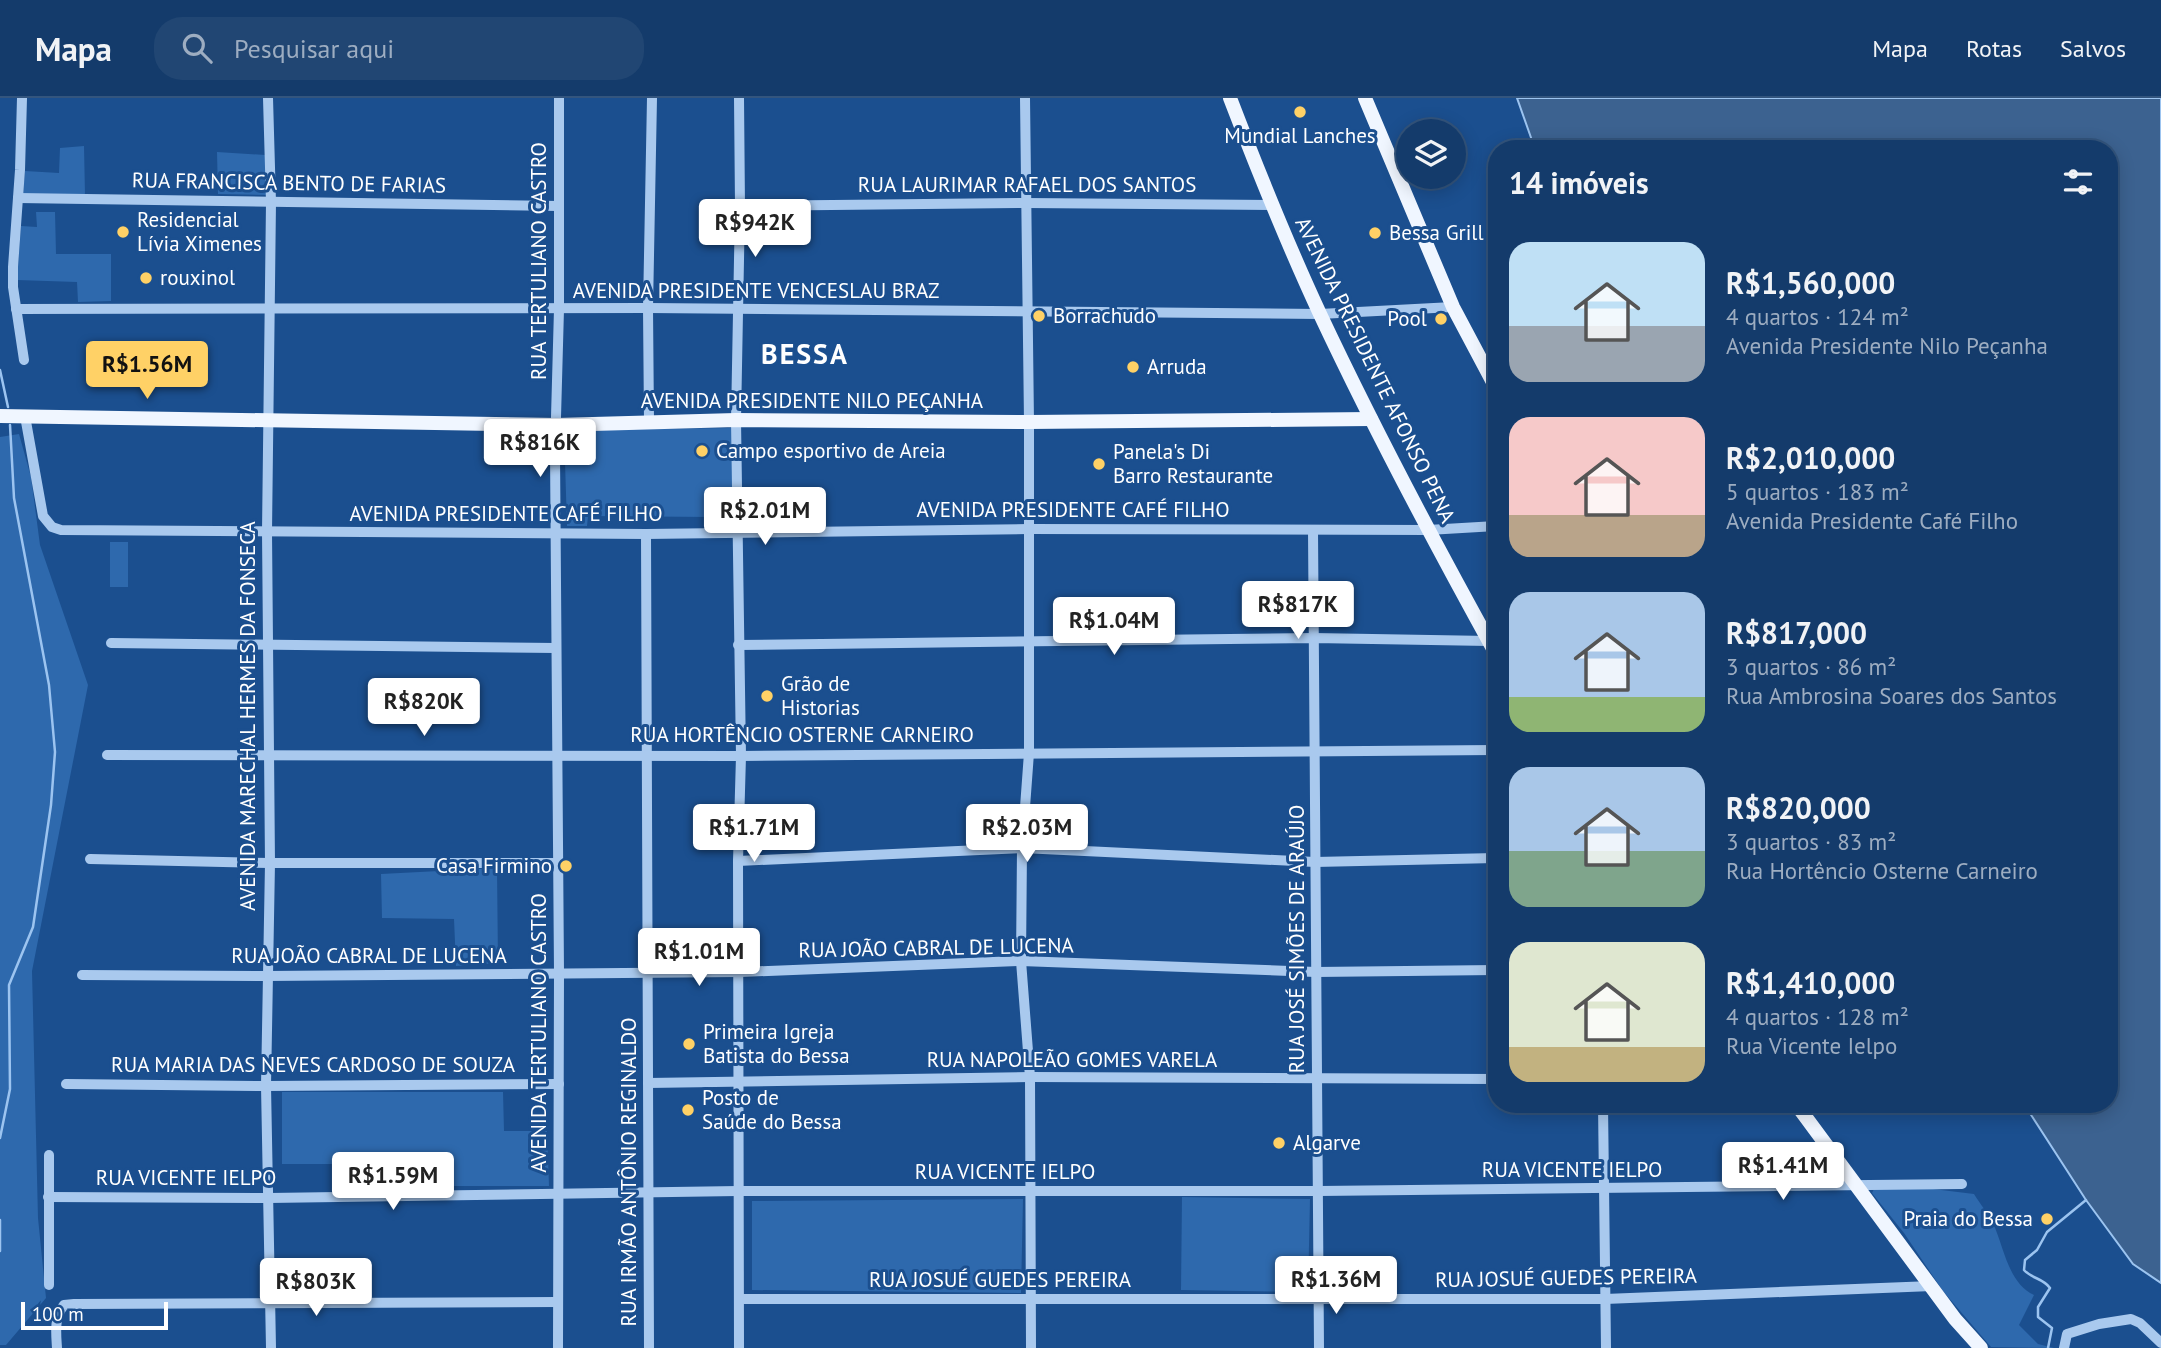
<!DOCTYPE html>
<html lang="pt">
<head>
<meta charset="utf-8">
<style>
  body { margin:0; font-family:"PT Sans",sans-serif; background:#214673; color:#f1f3f6; height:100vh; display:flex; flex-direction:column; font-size:26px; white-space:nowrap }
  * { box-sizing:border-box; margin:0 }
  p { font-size:23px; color:#9dadc1 }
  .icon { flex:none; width:38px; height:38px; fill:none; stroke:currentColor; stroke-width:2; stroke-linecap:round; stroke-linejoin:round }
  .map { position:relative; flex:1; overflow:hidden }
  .side { position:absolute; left:1488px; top:42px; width:630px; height:973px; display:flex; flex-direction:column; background:#143b6b; border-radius:28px; box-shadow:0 4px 18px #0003,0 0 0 2px #33557e }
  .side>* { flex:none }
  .fabs { position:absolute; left:1396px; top:21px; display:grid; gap:14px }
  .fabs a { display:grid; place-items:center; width:70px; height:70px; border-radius:50%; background:#143b6b; box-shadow:0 4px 18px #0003,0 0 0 2px #33557e; font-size:35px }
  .scale { position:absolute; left:21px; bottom:18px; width:147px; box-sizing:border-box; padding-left:7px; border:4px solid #fff; border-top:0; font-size:19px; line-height:24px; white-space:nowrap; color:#fff; -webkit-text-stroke:5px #1b4f8f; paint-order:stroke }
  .price { position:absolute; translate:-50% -60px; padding:0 16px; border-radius:7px; background:#fff; color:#222; font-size:23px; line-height:46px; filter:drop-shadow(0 2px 4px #0008) }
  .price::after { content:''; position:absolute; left:50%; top:42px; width:21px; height:16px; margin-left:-10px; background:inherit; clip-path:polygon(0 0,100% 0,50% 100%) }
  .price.current { background:#ffd166; color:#111 }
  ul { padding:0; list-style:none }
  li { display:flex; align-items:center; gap:21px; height:175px; padding:0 21px }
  li span { display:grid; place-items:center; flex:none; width:196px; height:140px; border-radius:21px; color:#555 }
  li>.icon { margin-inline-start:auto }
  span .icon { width:84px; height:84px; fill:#fffc; stroke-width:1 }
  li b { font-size:30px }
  h2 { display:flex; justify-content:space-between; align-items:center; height:84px; padding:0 21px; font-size:30px }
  header { display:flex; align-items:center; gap:42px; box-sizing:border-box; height:98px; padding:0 35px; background:#143b6b; border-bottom:2px solid #33557e }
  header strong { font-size:33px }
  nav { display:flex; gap:38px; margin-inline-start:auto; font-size:24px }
  .search { width:490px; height:63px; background:#214673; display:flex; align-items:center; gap:18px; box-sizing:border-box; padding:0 24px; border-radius:28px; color:#9dadc1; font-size:26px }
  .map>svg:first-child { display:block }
  .green { fill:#2e69ad }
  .water { fill:#3c6290; stroke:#9cc4f0; stroke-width:2 }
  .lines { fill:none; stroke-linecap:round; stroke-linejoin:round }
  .stream { stroke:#9cc4f0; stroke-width:2.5 }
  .minor { stroke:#a9c9ee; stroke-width:10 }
  .major { stroke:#f0f6ff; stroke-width:14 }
  .poi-dot { fill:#ffd166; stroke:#1b4f8f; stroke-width:2.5 }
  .labels { text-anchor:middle; stroke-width:6; stroke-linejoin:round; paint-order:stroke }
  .poi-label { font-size:21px; fill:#fff; stroke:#1b4f8f; text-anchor:start }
  .street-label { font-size:21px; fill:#fff; stroke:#1b4f8f }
  .district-label { font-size:28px; font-weight:bold; letter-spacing:2px; fill:#fff; stroke:#1b4f8f }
</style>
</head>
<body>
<header>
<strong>Mapa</strong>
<div class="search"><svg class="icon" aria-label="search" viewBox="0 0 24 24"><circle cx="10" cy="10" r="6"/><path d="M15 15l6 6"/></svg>Pesquisar aqui</div>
<nav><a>Mapa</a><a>Rotas</a><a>Salvos</a></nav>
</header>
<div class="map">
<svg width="2161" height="1250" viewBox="0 0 2161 1250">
  <rect width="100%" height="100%" fill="#1b4f8f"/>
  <g class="green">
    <path d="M84,48l1,49h-62l2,-24 34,2 1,-25z"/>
    <path d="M217,54l49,3v40l-48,-1z"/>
    <path d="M36,114h19l1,42h55v47l-33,1 -1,-20 -60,-2 4,-54 16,1z"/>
    <path d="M734,330l-1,97 -21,1v-9l-124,-1 -1,10h-20l-3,-96z"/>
    <path d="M19,336l12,43 9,68 48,140 -56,286 6,247 8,80 -40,47h-6v-908z"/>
    <rect x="110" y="444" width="18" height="45"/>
    <path d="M497,770l1,95 -42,3 -2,-47 -72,-1 -1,-44z"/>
    <path d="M282,994h221l1,39h43l2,55h-215l-1,-22h-51z"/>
    <path d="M1875,1089l50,1 49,6c6,10 14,19 19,29 11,24 15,60 41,72l-15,30 19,19 16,4 -63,-1 -48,-56 -39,-58 -32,-40z"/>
    <path d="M1182,1099l128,2 -2,93 -127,-2z"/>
    <path d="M1023,1101l-2,94 -269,-3v-89z"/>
  </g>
  <path class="water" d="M1517,0h644v1185l-28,-19 -47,-64 -62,-96h85v-955h-574z"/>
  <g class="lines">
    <g class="stream">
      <path d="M0,272l8,37"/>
      <path d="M0,1040l10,-49 -1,-104 24,-58 18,-122 4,-53 -6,-67 -35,-187 -4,-73"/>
      <path d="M0,1122v31"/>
      <path d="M2048,1250l4,-20 -14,-11v-10l12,-19c-7,-10 -18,-9 -26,-18l1,-10 12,-10 10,-18 39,-32"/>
    </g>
    <g class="minor">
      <path d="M22,0l-2,72 -7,97v20l11,73"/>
      <path d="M268,0l3,104 -4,330 3,331 -4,223 5,262"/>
      <path d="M1025,0l4,324v331l-7,95 -1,113 9,116 1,271"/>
      <path d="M18,100l541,8"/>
      <path d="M740,108l286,-3 246,2"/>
      <path d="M16,211l632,-1 672,6 133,-7"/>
      <path d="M25,318l18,100 9,11 9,3 585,4 382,-5 400,1 68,-4"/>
      <path d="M649,324l-1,-114 4,-210"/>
      <path d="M1313,432l6,818"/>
      <path d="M646,436l3,814"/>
      <path d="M111,545l445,5"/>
      <path d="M738,547l576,-7 175,3"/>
      <path d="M107,657l634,1 755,-6"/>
      <path d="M90,761l180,4h288"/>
      <path d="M738,763l284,-13 293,14 181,-4"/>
      <path d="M82,877l185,1 473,-4 281,-11 295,11 180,-2"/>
      <path d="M648,985l382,-6 466,2"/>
      <path d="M66,986l200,2 293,-2"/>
      <path d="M1603,1006l3,244"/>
      <path d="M49,1057v130"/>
      <path d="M48,1099l221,1 469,-7h581l643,-7"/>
      <path d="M739,1201h866l327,-13"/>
      <path d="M57,1250c-1,-15 -3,-31 7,-43l10,-1 484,-2"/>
      <path d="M558,1250l1,-375 -4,-520 4,-144v-211"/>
      <path d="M739,1250l-1,-487 3,-105 -5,-336 4,-214 -1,-108"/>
      <path d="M2064,1250l3,-14 32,-10 32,-5 9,4 21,20"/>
    </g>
    <g class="major">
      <path d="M1230,0c28,73 57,145 90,216 54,115 114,228 176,340"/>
      <path d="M1365,0l88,209 43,81"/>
      <path d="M0,318l557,9 179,-5 293,2 342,-3"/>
      <path d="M1796,1006l159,215 26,29"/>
    </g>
  </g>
  <g class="poi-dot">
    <circle cx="1300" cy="14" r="7"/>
    <circle cx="123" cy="134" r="7"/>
    <circle cx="1375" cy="135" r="7"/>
    <circle cx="146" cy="180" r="7"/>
    <circle cx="1039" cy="218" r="7"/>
    <circle cx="1441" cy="221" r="7"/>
    <circle cx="1133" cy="269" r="7"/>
    <circle cx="702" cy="353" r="7"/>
    <circle cx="1099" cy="366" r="7"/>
    <circle cx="767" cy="598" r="7"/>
    <circle cx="566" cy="768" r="7"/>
    <circle cx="689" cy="946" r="7"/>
    <circle cx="688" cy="1012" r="7"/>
    <circle cx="1279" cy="1045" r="7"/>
    <circle cx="2047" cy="1121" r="7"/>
  </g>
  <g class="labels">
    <g class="poi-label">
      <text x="1300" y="45" text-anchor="middle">Mundial Lanches</text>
      <text x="137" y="129">Residencial<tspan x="137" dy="24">Lívia Ximenes</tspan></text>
      <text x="1389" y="142">Bessa Grill</text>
      <text x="160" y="187">rouxinol</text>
      <text x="1053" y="225">Borrachudo</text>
      <text x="1427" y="228" text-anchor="end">Pool</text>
      <text x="1147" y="276">Arruda</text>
      <text x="716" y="360">Campo esportivo de Areia</text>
      <text x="1113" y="361">Panela's Di<tspan x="1113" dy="24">Barro Restaurante</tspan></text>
      <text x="781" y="593">Grão de<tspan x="781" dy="24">Historias</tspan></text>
      <text x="552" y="775" text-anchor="end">Casa Firmino</text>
      <text x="703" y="941">Primeira Igreja<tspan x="703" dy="24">Batista do Bessa</tspan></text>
      <text x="702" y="1007">Posto de<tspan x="702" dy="24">Saúde do Bessa</tspan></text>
      <text x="1293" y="1052">Algarve</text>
      <text x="2033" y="1128" text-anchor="end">Praia do Bessa</text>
    </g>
    <g class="street-label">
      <text transform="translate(289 85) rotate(1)" y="7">RUA FRANCISCA BENTO DE FARIAS</text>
      <text x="1027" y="94">RUA LAURIMAR RAFAEL DOS SANTOS</text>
      <text transform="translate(539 163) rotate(-90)" y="7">RUA TERTULIANO CASTRO</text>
      <text x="756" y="200">AVENIDA PRESIDENTE VENCESLAU BRAZ</text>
      <text transform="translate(1375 272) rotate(64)" y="7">AVENIDA PRESIDENTE AFONSO PENA</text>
      <text x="812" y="310">AVENIDA PRESIDENTE NILO PEÇANHA</text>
      <text x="1073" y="419">AVENIDA PRESIDENTE CAFÉ FILHO</text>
      <text x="506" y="423">AVENIDA PRESIDENTE CAFÉ FILHO</text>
      <text transform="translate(248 618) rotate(-90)" y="7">AVENIDA MARECHAL HERMES DA FONSECA</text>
      <text x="802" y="644">RUA HORTÊNCIO OSTERNE CARNEIRO</text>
      <text transform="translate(1297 841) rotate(-90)" y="7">RUA JOSÉ SIMÕES DE ARAÚJO</text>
      <text transform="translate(936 850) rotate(-1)" y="7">RUA JOÃO CABRAL DE LUCENA</text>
      <text x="369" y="865">RUA JOÃO CABRAL DE LUCENA</text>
      <text transform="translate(539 935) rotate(-90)" y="7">AVENIDA TERTULIANO CASTRO</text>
      <text x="1072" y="969">RUA NAPOLEÃO GOMES VARELA</text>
      <text x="313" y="974">RUA MARIA DAS NEVES CARDOSO DE SOUZA</text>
      <text x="1572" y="1079">RUA VICENTE IELPO</text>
      <text transform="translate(629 1074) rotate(-90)" y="7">RUA IRMÃO ANTÔNIO REGINALDO</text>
      <text x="1005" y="1081">RUA VICENTE IELPO</text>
      <text x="186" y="1087">RUA VICENTE IELPO</text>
      <text transform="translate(1566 1180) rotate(-1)" y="7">RUA JOSUÉ GUEDES PEREIRA</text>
      <text x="1000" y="1189">RUA JOSUÉ GUEDES PEREIRA</text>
    </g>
    <g class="district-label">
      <text x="805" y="266">BESSA</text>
    </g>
  </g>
</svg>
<div class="fabs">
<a><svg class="icon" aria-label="layers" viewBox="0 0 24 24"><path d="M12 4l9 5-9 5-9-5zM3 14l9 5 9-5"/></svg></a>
</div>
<div class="scale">100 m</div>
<b class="price" style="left:755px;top:161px">R$942K</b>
<b class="price current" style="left:147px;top:303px">R$1.56M</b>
<b class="price" style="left:540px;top:381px">R$816K</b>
<b class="price" style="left:765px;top:449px">R$2.01M</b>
<b class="price" style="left:1298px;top:543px">R$817K</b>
<b class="price" style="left:1114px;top:559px">R$1.04M</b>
<b class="price" style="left:424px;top:640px">R$820K</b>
<b class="price" style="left:754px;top:766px">R$1.71M</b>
<b class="price" style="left:1027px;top:766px">R$2.03M</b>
<b class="price" style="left:699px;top:890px">R$1.01M</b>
<b class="price" style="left:1783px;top:1104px">R$1.41M</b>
<b class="price" style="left:393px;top:1114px">R$1.59M</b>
<b class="price" style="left:1336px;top:1218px">R$1.36M</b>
<b class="price" style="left:316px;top:1220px">R$803K</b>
<section class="side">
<h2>14 imóveis<svg class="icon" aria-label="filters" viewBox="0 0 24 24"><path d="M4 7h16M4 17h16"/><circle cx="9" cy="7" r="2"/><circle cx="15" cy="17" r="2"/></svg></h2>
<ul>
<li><span style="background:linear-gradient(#bfe0f5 60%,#9aa5b1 0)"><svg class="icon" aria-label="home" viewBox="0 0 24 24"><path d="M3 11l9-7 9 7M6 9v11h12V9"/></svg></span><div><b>R$1,560,000</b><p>4 quartos · 124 m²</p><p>Avenida Presidente Nilo Peçanha</p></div></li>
<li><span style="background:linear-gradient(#f6c9c9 70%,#b9a48a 0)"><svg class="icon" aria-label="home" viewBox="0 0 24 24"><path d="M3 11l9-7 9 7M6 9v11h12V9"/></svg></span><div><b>R$2,010,000</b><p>5 quartos · 183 m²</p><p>Avenida Presidente Café Filho</p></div></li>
<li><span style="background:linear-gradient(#a9c7e8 75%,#8fb573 0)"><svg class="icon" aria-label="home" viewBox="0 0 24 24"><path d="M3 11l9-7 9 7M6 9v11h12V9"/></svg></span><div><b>R$817,000</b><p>3 quartos · 86 m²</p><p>Rua Ambrosina Soares dos Santos</p></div></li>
<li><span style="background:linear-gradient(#a9c7e8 60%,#7fa58c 0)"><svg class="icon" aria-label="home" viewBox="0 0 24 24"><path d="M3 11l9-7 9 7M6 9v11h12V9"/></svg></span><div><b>R$820,000</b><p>3 quartos · 83 m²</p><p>Rua Hortêncio Osterne Carneiro</p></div></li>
<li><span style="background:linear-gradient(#dfe7d0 75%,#c2b280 0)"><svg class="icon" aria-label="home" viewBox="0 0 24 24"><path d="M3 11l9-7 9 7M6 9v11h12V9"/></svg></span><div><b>R$1,410,000</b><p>4 quartos · 128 m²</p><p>Rua Vicente Ielpo</p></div></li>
</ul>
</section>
</div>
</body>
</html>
